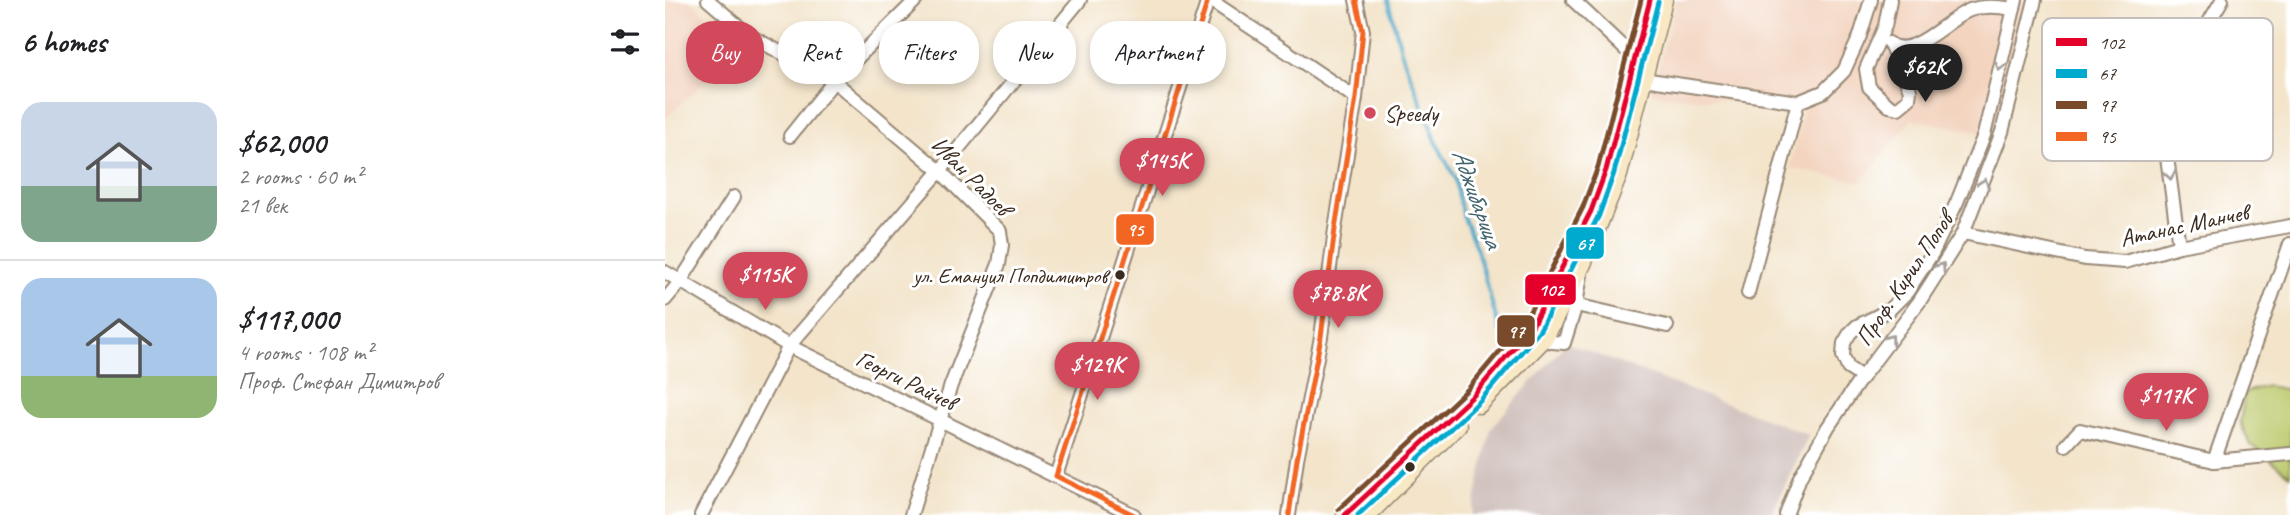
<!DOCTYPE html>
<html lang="en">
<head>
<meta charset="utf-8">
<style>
  body { margin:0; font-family:Caveat,sans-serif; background:#f2f2f2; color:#202124; height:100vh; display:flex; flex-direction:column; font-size:26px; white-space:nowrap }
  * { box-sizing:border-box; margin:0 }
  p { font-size:23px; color:#757577 }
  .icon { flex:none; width:38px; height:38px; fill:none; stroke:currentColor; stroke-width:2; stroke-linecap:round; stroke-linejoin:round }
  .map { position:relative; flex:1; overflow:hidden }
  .details { display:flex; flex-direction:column; background:#fff; width:665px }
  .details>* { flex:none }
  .top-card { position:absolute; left:21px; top:21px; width:665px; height:63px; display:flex; gap:14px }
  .price { position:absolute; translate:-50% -60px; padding:0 16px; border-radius:24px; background:#d1495b; color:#fff; font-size:23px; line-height:46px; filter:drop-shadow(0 2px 4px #0008) }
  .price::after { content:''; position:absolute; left:50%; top:42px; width:21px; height:16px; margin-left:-10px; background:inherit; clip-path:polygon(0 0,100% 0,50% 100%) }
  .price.active { background:#222; color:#fff }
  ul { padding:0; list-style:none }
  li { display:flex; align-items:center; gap:21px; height:175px; padding:0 21px }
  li+li { border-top:2px solid #e0e0e0 }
  li span { display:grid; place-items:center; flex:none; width:196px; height:140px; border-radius:21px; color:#555 }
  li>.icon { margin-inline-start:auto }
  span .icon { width:84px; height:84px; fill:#fffc; stroke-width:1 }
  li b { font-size:30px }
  h2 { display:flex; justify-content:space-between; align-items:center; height:84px; padding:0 21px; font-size:30px }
  .pill { padding:0 24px; border-radius:28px; background:#fff; box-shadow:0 4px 10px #0003; font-size:24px; line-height:63px }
  .pill.active { background:#d1495b; color:#fff }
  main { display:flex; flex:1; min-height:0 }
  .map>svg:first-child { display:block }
  .built { fill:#f3d4bf }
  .industrial { fill:#cfc0bb }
  .green { fill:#bbc869; stroke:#7b7944; stroke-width:2 }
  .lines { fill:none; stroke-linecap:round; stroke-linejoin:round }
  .stream { stroke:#4ba9ca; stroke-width:3.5 }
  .street-casing { stroke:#978774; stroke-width:16 }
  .secondary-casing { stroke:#978774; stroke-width:19 }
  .street { stroke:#fff; stroke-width:12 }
  .secondary { stroke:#f8e8c3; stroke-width:16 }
  .bus-1-casing { stroke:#fff; stroke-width:10 }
  .bus-2-casing { stroke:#fff; stroke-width:10 }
  .bus-3-casing { stroke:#fff; stroke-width:10 }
  .bus-4-casing { stroke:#fff; stroke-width:10 }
  .bus-1 { stroke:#e4002b; stroke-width:5 }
  .bus-2 { stroke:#00a9ce; stroke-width:5 }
  .bus-3 { stroke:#7a4b2a; stroke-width:5 }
  .bus-4 { stroke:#f26522; stroke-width:5 }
  .oneway { stroke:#a79f9a }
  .poi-dot { fill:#d1495b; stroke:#fff; stroke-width:2.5 }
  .bus-dot { fill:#3b2a1e; stroke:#fff; stroke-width:2.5 }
  .labels { text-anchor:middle; stroke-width:6; stroke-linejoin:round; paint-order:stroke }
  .bus-label { font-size:22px; fill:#3b2a1e; stroke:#fff; text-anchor:end }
  .poi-label { font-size:24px; fill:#3b2a1e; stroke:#fff; text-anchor:start }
  .street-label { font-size:24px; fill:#3b2a1e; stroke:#fff }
  .water-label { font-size:26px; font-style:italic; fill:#42636b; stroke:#fff }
  .key { fill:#fff; stroke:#c4bfbc; stroke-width:2 }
  .key-label { font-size:19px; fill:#3b2a1e }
  .line-badge { stroke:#fff; stroke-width:2.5 }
  .badge-label { font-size:19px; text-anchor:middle; font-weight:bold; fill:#fff }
</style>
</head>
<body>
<main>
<section class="details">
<h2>6 homes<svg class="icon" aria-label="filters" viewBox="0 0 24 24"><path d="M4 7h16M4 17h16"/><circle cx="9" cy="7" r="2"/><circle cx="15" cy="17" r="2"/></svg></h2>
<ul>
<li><span style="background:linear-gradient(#c9d6e8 60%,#7fa58c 0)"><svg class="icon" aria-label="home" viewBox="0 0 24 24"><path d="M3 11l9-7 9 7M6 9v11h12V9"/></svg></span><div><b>$62,000</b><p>2 rooms · 60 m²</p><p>21 век</p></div></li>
<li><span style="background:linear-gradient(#a9c7e8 70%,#8fb573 0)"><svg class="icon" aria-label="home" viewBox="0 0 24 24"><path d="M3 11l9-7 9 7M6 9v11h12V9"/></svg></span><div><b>$117,000</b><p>4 rooms · 108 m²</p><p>Проф. Стефан Димитров</p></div></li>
</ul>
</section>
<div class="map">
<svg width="1625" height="515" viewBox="0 0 1625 515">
  <rect width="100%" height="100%" fill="#fff"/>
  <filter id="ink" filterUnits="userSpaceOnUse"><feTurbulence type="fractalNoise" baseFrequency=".0143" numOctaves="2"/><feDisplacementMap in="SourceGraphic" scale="14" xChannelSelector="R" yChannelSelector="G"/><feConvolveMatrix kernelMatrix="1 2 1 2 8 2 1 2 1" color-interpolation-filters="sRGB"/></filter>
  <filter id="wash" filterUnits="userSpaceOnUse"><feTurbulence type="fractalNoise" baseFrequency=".00686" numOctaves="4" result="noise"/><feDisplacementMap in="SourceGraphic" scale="28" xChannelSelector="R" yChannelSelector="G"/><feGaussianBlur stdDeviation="1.57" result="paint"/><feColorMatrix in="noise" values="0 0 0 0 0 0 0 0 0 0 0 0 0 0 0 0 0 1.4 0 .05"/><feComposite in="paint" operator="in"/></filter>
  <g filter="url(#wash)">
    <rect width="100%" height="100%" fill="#f3e4ca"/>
    <g class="built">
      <path d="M0,0h24l54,45 -78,74z"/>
      <path d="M1012,0h349l-35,135 -79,-16 -51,63 -71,-14 13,-58 -152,-17z"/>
    </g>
    <path class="industrial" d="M901,343l243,92 -38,80h-299l19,-87z"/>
    <path class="green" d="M1602,386l23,4v85l-39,-30 -11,-22 5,-31z"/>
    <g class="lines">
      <path class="stream" d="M723,0l14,54 36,92 17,32 7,35 15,37 23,82"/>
    </g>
  </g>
  <g filter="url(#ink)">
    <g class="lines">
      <g class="street-casing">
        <g id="street">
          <path d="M43,0l42,36 84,45 106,90 60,60 2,14 -3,19 -48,121 -40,130"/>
          <path d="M545,0l146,98"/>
          <path d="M908,0l53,50 17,5"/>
          <path d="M1225,0l-5,26 -19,43 3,18 20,19 9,2 11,-9 1,-9 -19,-44"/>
          <path d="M1224,43c22,19 59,-25 81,-33 15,-5 29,-3 44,-1"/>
          <path d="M971,78l162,24 25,-10 21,-21 16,-35 11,-36"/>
          <path d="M125,136l44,-55 82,-81"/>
          <path d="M1298,233l122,26 40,3 54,-16 111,-20"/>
          <path d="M1514,246l-14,-104 2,-49 13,-28 14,-18 28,-47"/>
          <path d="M0,272l124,74 345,169"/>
          <path d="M1083,293l50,-191"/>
          <path d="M0,300l15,-18 54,-85"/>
          <path d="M911,305l91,21"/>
          <path d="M875,333l12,9 12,1 12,-38 5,-30"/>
          <path d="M1197,377l-14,-9 -5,-12 1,-13 6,-10 7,-7 32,-16 18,-18 26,-40 24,-50 27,-67 32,-135"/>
          <path d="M1401,445l14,-15 134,31 76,-7"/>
          <path d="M1549,461l76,-217"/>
          <path d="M391,476l152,-476"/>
          <path d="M36,515l88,-169 151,-175 140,-171"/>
          <path d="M624,515l8,-56 24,-122 14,-108 21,-131 7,-67 -7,-31"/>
          <path d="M1121,515l14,-38 28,-50 34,-50 57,-75 44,-69 39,-101 33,-132"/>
        </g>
      </g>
      <g class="secondary-casing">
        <g id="secondary">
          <path d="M814,405l66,-67 38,-74 36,-89 45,-175"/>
          <path d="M680,515l129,-120 58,-69 59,-115 15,-41 44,-170"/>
          <path d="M703,515l90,-90"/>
        </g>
      </g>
      <use href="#street" class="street"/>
      <use href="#secondary" class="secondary"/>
      <g class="bus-1-casing">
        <path id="bus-1" d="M680,515l129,-120 58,-69 59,-115 15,-41 44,-170"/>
      </g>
      <g class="bus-2-casing">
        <path id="bus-2" d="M693,515l122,-114 60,-71 59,-115 15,-42 44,-171"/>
      </g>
      <g class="bus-3-casing">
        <path id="bus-3" d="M674,509l129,-120 57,-68 58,-114 15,-40 43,-167"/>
      </g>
      <g class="bus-4-casing">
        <g id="bus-4">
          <path d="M469,515l-78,-39 152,-476"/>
          <path d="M624,515l8,-56 24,-122 14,-108 21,-131 7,-67 -7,-31"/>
        </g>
      </g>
      <use href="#bus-1" class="bus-1"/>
      <use href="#bus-2" class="bus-2"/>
      <use href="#bus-3" class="bus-3"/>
      <use href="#bus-4" class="bus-4"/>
    </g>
    <defs><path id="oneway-chevron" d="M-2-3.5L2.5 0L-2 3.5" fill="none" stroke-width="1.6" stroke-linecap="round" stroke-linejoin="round" transform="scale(1.75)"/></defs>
    <g class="oneway">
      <use href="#oneway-chevron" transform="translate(1335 66) rotate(103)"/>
      <use href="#oneway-chevron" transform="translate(1505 175) rotate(81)"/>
      <use href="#oneway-chevron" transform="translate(1319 183) rotate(-70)"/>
      <use href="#oneway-chevron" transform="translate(1276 267) rotate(-57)"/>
      <use href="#oneway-chevron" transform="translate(1225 339) rotate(-53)"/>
    </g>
  </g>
  <circle class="poi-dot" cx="705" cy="113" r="7"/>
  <g class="bus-dot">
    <circle cx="455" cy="275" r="6"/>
    <circle cx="745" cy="467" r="6"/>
  </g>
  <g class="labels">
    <g class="bus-label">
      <text x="442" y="283">ул. Емануил Попдимитров</text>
    </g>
    <g class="poi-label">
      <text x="719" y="121">Speedy</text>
    </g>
    <g class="street-label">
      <text transform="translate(306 176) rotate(45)" y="8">Иван Радоев</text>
      <text transform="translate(1519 225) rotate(-12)" y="8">Атанас Манчев</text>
      <text transform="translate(1239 279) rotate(-56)" y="8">Проф. Кирил Попов</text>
      <text transform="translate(241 380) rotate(26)" y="8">Георги Райчев</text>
    </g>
    <g class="water-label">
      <text transform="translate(813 198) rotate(70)" y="9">Аджибарица</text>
    </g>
  </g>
  <rect x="1377" y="18" width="231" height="143" rx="10" class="key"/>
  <rect x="1391" y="38" width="31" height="8" fill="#e4002b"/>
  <rect x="1391" y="69" width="31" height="9" fill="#00a9ce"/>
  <rect x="1391" y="101" width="31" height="8" fill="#7a4b2a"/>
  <rect x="1391" y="132" width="31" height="9" fill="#f26522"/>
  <g class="key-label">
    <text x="1434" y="49">102</text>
    <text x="1434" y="80">67</text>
    <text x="1434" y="112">97</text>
    <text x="1434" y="143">95</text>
  </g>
  <g class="line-badge">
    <rect x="450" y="213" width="40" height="33" rx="7" fill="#f26522"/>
    <rect x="900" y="226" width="40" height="34" rx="7" fill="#00a9ce"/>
    <rect x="859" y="273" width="53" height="33" rx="7" fill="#e4002b"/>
    <rect x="831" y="314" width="40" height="34" rx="7" fill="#7a4b2a"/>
  </g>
  <g class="badge-label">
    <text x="470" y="236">95</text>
    <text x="920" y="250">67</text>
    <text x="886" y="296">102</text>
    <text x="851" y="338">97</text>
  </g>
</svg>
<b class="price active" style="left:1260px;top:104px">$62K</b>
<b class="price" style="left:497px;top:198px">$145K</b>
<b class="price" style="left:100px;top:312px">$115K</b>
<b class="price" style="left:673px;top:330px">$78.8K</b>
<b class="price" style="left:432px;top:402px">$129K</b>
<b class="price" style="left:1501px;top:433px">$117K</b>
<div class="top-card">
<a class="pill active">Buy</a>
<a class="pill">Rent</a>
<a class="pill">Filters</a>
<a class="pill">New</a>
<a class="pill">Apartment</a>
</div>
</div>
</main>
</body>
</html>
